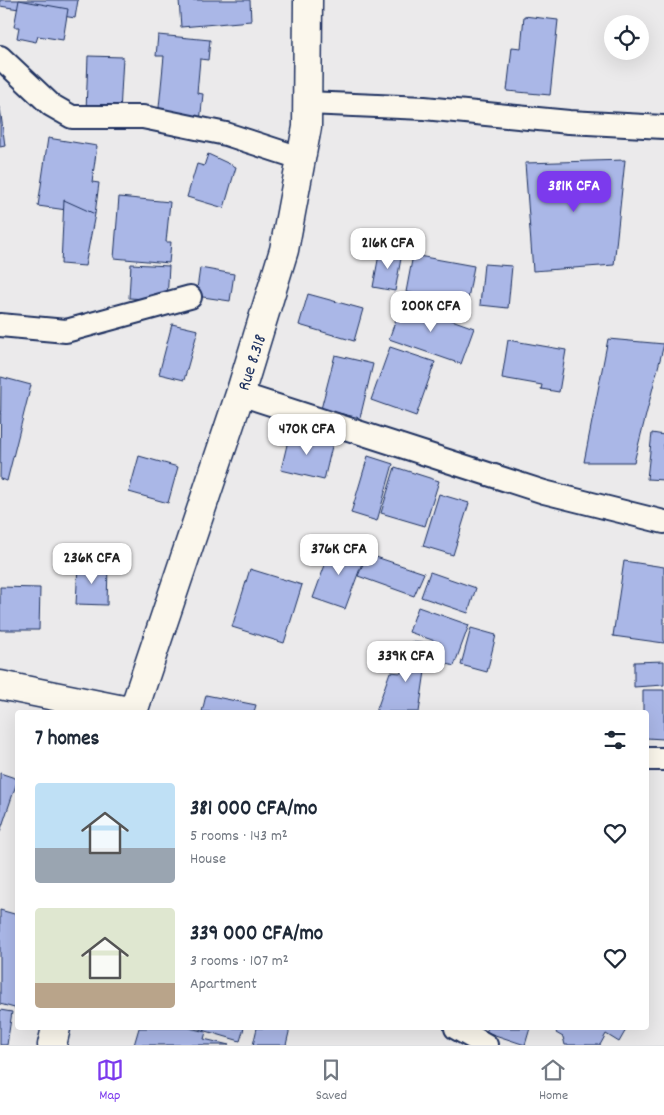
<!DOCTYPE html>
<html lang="en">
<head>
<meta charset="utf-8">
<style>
  body { margin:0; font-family:Dekko,sans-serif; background:#f2f2f3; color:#1f2937; height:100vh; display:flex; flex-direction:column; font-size:19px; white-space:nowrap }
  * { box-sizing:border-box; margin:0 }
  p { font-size:16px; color:#747a83 }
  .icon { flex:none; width:28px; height:28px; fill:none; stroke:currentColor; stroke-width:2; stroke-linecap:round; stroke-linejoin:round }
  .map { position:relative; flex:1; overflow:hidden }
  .sheet { position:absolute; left:15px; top:710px; width:634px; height:320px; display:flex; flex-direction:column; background:#fff; border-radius:5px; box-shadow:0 5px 20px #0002 }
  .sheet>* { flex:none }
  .tools { position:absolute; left:604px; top:15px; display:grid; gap:10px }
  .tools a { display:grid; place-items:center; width:45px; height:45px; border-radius:50%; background:#fff; box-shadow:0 5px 20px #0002; font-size:25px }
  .price { position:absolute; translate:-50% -42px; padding:0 11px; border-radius:10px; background:#fff; color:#222; font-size:16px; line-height:32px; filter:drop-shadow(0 1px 2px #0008) }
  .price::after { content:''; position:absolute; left:50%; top:30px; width:15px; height:11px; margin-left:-8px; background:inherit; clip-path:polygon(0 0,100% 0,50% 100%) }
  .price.current { background:#7c3aed; color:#fff }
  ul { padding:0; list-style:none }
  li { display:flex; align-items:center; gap:15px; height:125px; padding:0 20px }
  li span { display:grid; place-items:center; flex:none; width:140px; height:100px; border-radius:5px; color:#555 }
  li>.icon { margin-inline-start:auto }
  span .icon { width:60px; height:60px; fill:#fffc; stroke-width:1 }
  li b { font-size:21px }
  h2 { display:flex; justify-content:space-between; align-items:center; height:60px; padding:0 20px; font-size:21px }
  .tabs { display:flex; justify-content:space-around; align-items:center; height:70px; border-top:1px solid #e0e1e3; background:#fff; font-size:14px; color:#747a83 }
  .tabs a { display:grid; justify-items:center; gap:2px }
  .tabs .current { color:#7c3aed }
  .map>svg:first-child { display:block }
  .building { fill:#aab7e7; stroke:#1b2f5e }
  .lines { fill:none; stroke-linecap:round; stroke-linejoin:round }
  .street-casing { stroke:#1b2f5e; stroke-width:26 }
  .secondary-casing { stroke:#1b2f5e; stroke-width:31 }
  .street { stroke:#fbf7ec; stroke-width:22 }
  .secondary { stroke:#fbf7ec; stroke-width:28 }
  .labels { text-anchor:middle; stroke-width:4.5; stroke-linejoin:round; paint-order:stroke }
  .street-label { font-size:18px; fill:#1b2f5e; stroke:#fbf7ec }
</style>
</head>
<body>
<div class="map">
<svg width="664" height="1045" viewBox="0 0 664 1045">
  <rect width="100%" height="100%" fill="#ebeaeb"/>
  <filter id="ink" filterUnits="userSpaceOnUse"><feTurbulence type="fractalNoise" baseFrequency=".02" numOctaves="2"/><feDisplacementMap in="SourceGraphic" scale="10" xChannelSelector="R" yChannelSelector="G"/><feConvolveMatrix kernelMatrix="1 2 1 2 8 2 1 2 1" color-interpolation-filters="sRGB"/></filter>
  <g filter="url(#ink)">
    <g class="building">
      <path d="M0,0h78l-3,18 -75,-12z"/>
      <path d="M19,0l49,9 -5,31 -25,-4 -2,6 -19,-4 2,-11h-5z"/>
      <path d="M179,0h71l1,21 -70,6z"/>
      <path d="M524,16l34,4 -8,75 -43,-4 5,-44 9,1z"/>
      <path d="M158,35l52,5 -2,20 -8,-1 -3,34 6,1 -3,28 -42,-4 6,-62h-8z"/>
      <path d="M88,56l35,1 -3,56 -34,-1z"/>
      <path d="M0,107l5,39 -5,1z"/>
      <path d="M48,138l49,8 -5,36 7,1 -4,31 -57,-8z"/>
      <path d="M208,154l28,13 -12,41 -37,-11 10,-33 7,2z"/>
      <path d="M625,160l-11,105 -81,6 -8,-108z"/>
      <path d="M119,197l51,5 -4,40h5l-2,21 -55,-5z"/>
      <path d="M64,200l31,14 -10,52 -24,-2z"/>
      <path d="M380,249l22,4 -7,38 -22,-4z"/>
      <path d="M413,255l61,11 -7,38 -61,-12z"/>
      <path d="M131,264l38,2 -2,34 -38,-2z"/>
      <path d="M484,264l28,2 -4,42 -28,-3z"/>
      <path d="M200,268l34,6 -4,27 -34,-5z"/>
      <path d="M308,294l55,15 -9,32 -55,-16z"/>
      <path d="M402,302l72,26 -13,36 -72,-25z"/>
      <path d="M172,324l26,6 -14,50 -25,-6z"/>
      <path d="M608,339l56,5 -30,118h-50z"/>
      <path d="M508,340l58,10 -7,42 -18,-3 1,-4 -40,-7z"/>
      <path d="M390,347l45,15 -19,54 -45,-16z"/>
      <path d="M335,355l38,9 -13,54 -39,-9z"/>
      <path d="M1,377l30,8 -24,96 -7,-2z"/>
      <path d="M290,432l43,10 -9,38 -43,-10z"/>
      <path d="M652,433l12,2v45l-17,-1z"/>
      <path d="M139,456l39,11 -10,36 -39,-11z"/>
      <path d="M368,456l25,8 -16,57 -26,-8z"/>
      <path d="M395,467l44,14 -14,45 -44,-13z"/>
      <path d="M439,494l30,9 -16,52 -30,-9z"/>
      <path d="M333,543l32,12 -20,54 -32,-11z"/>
      <path d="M367,554l57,19 -10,23 -56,-20z"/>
      <path d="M624,561l40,6v76l-51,-7z"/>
      <path d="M78,564l30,1 -1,40 -31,-1z"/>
      <path d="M250,569l52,16 -18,58 -52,-16z"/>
      <path d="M430,572l46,16 -8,25 -47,-16z"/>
      <path d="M0,587l40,1 -1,42h-39z"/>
      <path d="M418,607l51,18 -15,41 -19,-6 6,-17 -32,-11z"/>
      <path d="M471,628l25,7 -9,37 -26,-7z"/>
      <path d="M412,642l17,2 -10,68h-43l14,-40 11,1z"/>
      <path d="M664,661v24l-30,2v-25z"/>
      <path d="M643,690h21v49l-18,-1v-26h-3z"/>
      <path d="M206,695l50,10 -2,7h-52z"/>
      <path d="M0,773l18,6 -18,53z"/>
      <path d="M0,910l18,5v94l-18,-5z"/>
      <path d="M0,1010l12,2 -5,33h-7z"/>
      <path d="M139,1028h50l17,4 -2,7 25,6h-95z"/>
      <path d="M196,1028h48l-4,13z"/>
      <path d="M257,1028h33l-4,17h-33z"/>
      <path d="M488,1028h42l-5,17 -39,-13z"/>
      <path d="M555,1028h72l-8,14 -13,-8 -6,11h-35l-2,-8 -7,-4 2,-4z"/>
    </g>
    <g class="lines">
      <g class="street-casing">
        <g id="street">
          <path d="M0,57l51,48 21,12h71l83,17 74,24"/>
          <path d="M307,103l117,5 145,14 95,5"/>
          <path d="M0,325l66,6 124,-34"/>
          <path d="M240,394l304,98 120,30"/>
          <path d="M646,759h18"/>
          <path d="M456,1028l30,17"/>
        </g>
      </g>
      <g class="secondary-casing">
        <g id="secondary">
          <path d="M0,685l133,27"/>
          <path d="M133,712l107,-318 44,-144 23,-123 1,-127"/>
          <path d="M52,1045l4,-17"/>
        </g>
      </g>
      <use href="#street" class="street"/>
      <use href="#secondary" class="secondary"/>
    </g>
  </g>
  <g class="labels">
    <g class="street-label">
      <text transform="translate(251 362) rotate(-72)" y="6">Rue 8.318</text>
    </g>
  </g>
</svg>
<div class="tools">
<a><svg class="icon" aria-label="locate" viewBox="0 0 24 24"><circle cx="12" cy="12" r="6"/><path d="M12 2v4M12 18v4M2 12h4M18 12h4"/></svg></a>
</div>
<b class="price current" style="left:574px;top:213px">381K CFA</b>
<b class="price" style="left:388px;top:270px">216K CFA</b>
<b class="price" style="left:431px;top:333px">200K CFA</b>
<b class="price" style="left:307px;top:456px">470K CFA</b>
<b class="price" style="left:339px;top:576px">376K CFA</b>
<b class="price" style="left:92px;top:585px">236K CFA</b>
<b class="price" style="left:406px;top:683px">339K CFA</b>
<section class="sheet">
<h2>7 homes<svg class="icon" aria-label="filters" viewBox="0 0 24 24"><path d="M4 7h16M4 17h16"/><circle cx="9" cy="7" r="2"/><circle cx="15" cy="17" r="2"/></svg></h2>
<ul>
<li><span style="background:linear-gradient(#bfe0f5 65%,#9aa5b1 0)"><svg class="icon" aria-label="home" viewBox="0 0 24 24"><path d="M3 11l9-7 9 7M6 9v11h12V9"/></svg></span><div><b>381 000 CFA/mo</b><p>5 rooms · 143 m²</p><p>House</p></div><svg class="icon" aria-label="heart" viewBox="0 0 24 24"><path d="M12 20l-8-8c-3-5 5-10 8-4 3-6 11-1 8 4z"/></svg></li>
<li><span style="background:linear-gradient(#dfe7d0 75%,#b9a48a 0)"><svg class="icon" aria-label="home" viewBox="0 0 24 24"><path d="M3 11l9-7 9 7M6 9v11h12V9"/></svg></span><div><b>339 000 CFA/mo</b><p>3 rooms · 107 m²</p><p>Apartment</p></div><svg class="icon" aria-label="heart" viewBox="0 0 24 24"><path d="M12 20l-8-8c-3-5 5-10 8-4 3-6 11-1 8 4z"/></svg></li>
</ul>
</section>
</div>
<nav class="tabs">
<a class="current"><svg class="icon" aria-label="map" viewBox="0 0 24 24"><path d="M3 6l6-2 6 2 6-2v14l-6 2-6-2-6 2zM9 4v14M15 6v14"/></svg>Map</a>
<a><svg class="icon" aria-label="saved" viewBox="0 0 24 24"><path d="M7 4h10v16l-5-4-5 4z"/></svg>Saved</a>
<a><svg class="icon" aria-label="home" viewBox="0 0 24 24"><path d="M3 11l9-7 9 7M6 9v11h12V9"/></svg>Home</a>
</nav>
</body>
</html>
